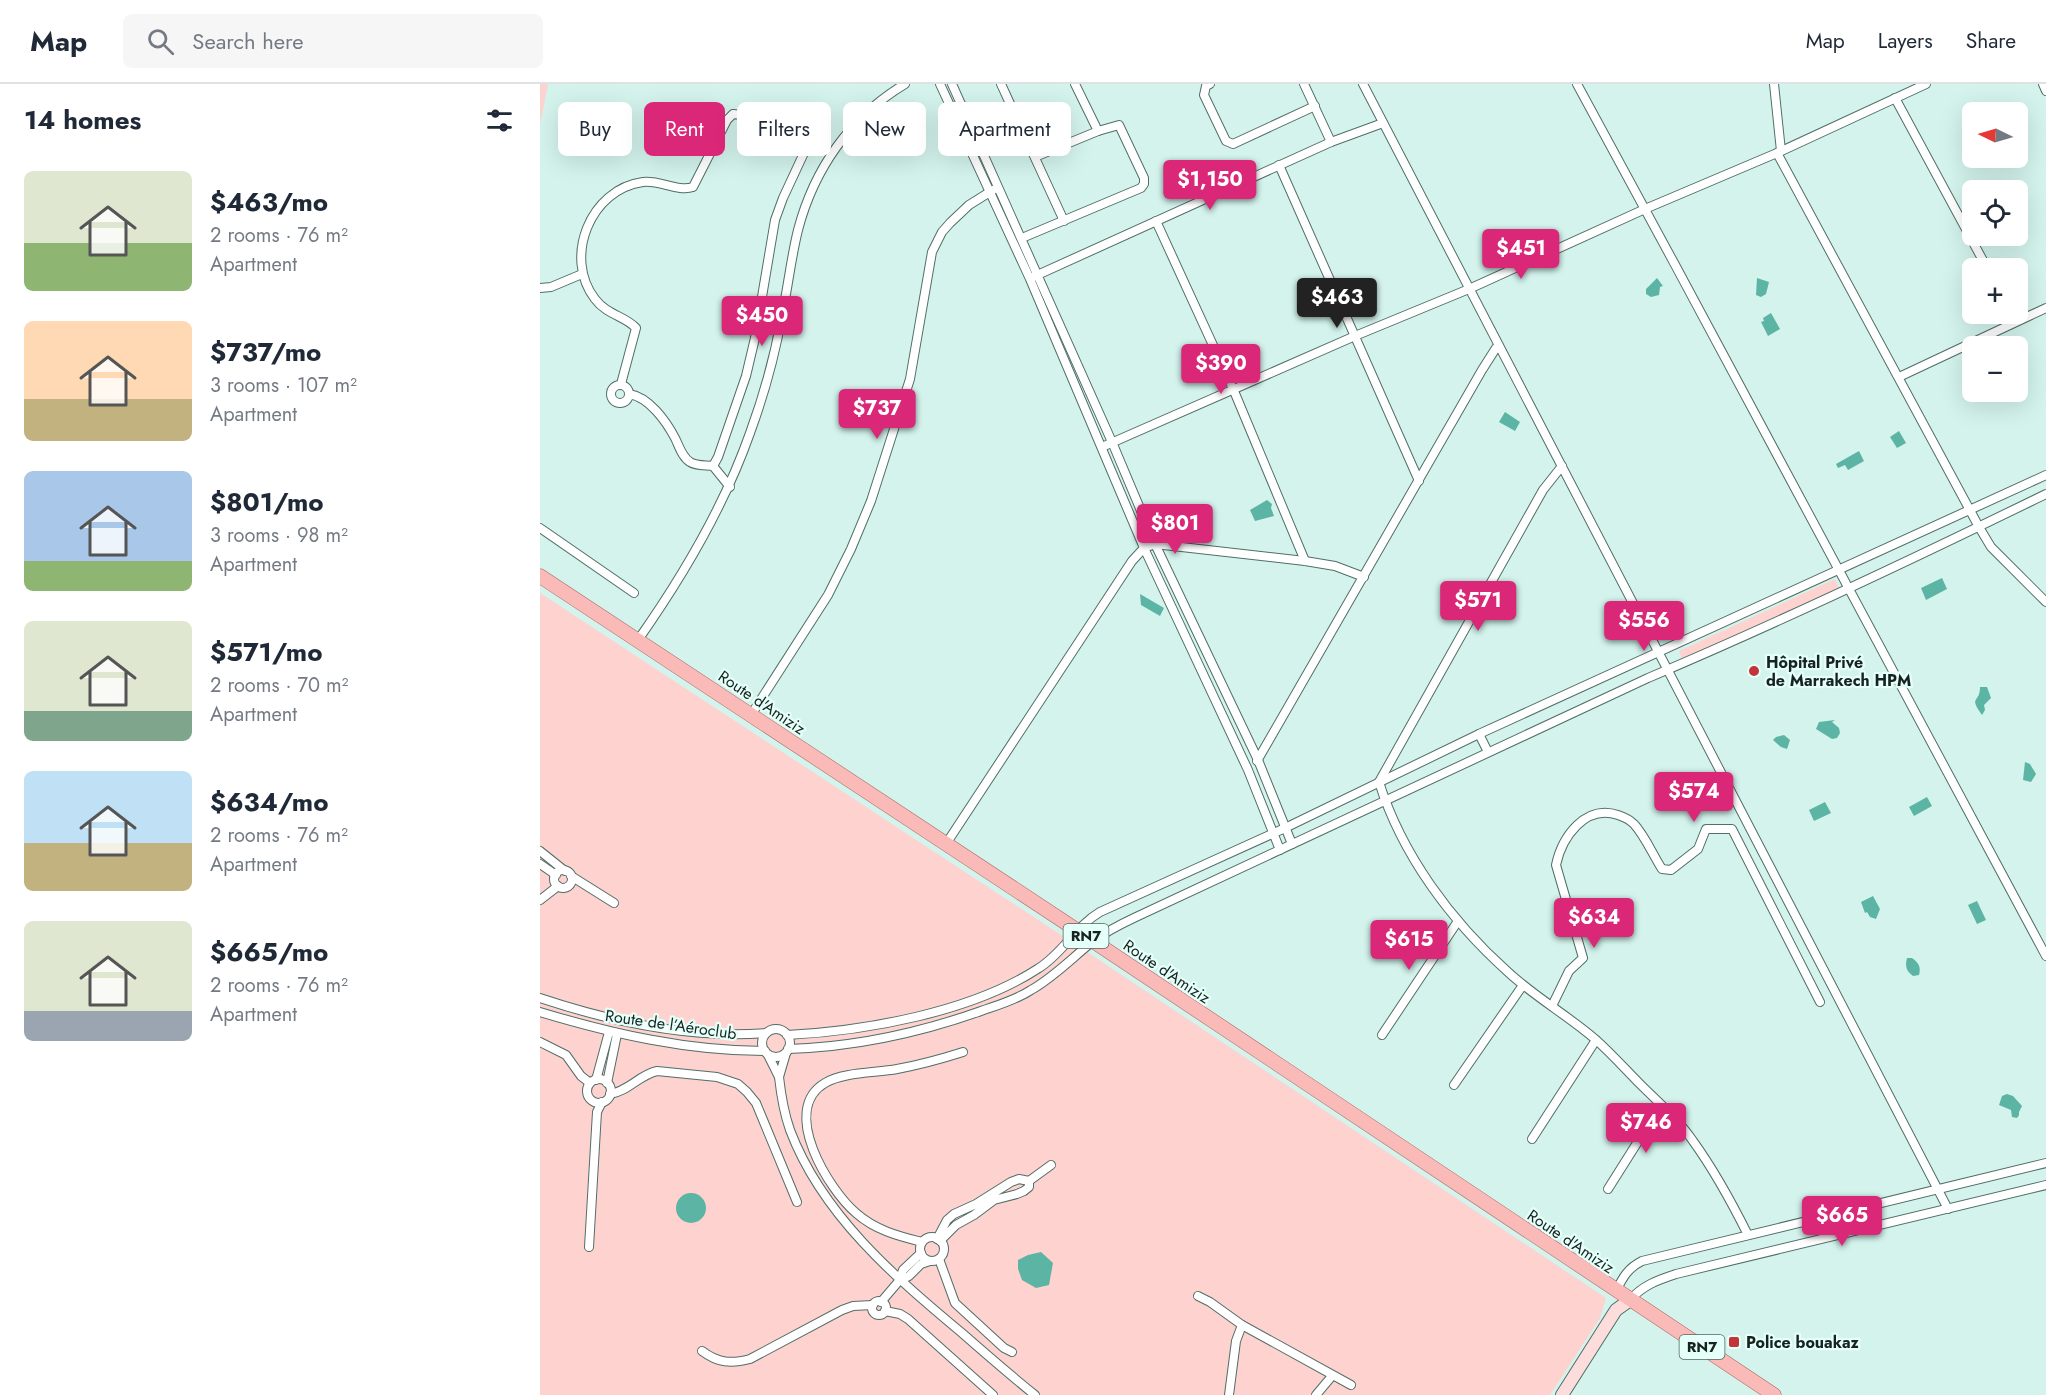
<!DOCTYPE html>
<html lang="en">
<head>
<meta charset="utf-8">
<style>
  body { margin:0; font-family:Jost,sans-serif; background:#f6f6f7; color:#1f2937; height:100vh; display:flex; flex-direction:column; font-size:22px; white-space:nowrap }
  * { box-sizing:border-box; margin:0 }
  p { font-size:20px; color:#747a83 }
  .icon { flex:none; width:33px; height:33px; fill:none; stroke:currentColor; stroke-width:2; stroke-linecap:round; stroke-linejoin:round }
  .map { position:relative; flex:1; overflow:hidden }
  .details { display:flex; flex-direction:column; background:#fff; width:540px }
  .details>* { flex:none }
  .hud { position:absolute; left:18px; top:18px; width:570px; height:54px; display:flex; gap:12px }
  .needle { width:39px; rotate:275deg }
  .tools { position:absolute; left:1422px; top:18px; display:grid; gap:12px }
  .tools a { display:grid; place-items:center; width:66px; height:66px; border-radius:9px; background:#fff; box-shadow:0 6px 24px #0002; font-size:30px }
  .price { position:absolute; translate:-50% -51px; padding:0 14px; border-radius:6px; background:#db2777; color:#fff; font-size:20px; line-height:39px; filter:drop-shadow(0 2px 3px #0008) }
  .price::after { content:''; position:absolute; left:50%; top:36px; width:18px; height:14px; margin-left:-9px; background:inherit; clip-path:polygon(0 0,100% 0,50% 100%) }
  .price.on { background:#222; color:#fff }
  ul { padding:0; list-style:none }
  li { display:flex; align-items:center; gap:18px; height:150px; padding:0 24px }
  li span { display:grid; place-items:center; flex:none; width:168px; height:120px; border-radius:9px; color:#555 }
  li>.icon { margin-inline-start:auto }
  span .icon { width:72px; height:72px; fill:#fffc; stroke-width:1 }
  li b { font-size:26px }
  h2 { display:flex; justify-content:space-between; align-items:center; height:72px; padding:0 24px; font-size:26px }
  .chip { padding:0 21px; border-radius:9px; background:#fff; box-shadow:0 6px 24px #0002; font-size:21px; line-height:54px }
  .chip.on { background:#db2777; color:#fff }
  header { display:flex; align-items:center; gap:36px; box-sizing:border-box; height:84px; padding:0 30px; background:#fff; border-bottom:2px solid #e0e1e3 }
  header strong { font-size:28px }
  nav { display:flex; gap:33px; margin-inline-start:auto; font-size:21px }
  .search { width:420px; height:54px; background:#f6f6f7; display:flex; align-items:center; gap:15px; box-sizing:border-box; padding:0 21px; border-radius:9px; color:#747a83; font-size:22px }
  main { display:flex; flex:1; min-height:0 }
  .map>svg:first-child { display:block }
  .green { fill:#fed2ce }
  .water { fill:#5cb4a4 }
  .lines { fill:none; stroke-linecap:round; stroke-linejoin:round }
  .street-casing { stroke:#516e67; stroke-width:10 }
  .secondary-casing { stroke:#516e67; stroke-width:14 }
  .primary-casing { stroke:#a86864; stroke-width:15 }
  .street { stroke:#fff; stroke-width:8 }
  .secondary { stroke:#fcdddb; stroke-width:12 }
  .primary { stroke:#fabbb8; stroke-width:14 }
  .poi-dot { fill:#c33439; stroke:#e5fff9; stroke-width:2 }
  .labels { text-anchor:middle; stroke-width:4.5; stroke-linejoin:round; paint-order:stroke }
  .shield { fill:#e5fff9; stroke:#556561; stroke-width:1.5 }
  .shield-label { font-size:15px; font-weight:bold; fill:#172320 }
  .poi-label { font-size:16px; font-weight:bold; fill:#172320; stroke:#e5fff9; text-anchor:start }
  .street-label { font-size:16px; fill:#172320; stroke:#e5fff9 }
</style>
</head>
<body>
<header>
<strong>Map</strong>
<div class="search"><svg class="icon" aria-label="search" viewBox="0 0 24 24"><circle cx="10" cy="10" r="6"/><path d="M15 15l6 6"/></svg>Search here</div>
<nav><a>Map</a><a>Layers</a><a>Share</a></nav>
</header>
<main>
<section class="details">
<h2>14 homes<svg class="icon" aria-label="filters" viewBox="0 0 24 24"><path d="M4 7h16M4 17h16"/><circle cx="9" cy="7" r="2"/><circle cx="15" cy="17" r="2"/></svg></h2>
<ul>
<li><span style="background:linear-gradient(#dfe7d0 60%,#8fb573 0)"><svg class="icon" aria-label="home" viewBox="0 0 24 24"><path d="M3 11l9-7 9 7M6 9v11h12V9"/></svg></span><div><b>$463/mo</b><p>2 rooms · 76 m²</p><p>Apartment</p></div></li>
<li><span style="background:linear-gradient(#ffd9b3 65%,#c2b280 0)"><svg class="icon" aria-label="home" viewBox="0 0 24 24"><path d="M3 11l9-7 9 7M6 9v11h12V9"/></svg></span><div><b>$737/mo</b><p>3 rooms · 107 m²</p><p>Apartment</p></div></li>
<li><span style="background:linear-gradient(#a9c7e8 75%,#8fb573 0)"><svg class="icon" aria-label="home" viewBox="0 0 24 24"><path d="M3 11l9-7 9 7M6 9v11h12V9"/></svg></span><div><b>$801/mo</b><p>3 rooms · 98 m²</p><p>Apartment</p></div></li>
<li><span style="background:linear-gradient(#dfe7d0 75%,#7fa58c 0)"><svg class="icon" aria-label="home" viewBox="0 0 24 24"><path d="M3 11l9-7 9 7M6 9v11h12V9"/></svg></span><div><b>$571/mo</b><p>2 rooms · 70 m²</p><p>Apartment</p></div></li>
<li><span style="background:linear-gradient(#bfe0f5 60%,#c2b280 0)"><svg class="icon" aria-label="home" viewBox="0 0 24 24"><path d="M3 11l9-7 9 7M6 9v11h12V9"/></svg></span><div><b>$634/mo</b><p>2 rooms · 76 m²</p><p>Apartment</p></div></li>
<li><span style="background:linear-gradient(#dfe7d0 75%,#9aa5b1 0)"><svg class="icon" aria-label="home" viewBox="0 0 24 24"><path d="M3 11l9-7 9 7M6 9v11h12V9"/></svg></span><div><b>$665/mo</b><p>2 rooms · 76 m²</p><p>Apartment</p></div></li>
</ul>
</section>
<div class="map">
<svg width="1506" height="1311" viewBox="0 0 1506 1311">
  <rect width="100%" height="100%" fill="#d3f3ec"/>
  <g class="green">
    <path d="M0,0h8l-8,40z"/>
    <path d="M1295,495l4,9 -157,71 -3,-8z"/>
    <path d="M0,509l538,353 528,352 -6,20 -50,77h-1010z"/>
  </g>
  <g class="water">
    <path d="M1117,194l6,8 -3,1 -1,8 -8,2 -5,-3v-5z"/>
    <path d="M1217,194l12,4 -3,12 -5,3 -5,-2z"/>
    <path d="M1231,229l9,16 -12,7 -7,-14 3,-1 -1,-3z"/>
    <path d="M965,328l15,10 -5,9 -16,-9z"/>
    <path d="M1359,347l7,12 -9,5 -7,-11z"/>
    <path d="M1319,367l5,10 -16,9 -3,-5 -7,3 -2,-4z"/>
    <path d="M727,416l5,4 -1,4 3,8 -19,5 -5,-11z"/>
    <path d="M1402,494l5,11 -21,11 -5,-12z"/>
    <path d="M600,510l24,14 -4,8 -19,-11z"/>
    <path d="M1440,603h7l4,11 -7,7 1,5 -3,5c-14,-20 -2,-11 -2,-28z"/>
    <path d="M1295,636l-3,2 7,6 1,5 -3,5 -5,1 -16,-10 3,-7z"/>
    <path d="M1244,651l6,5 -3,9 -6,-2 -8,-7 3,-3z"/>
    <path d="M1485,678l5,2 6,10 -5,8 -8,-2z"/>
    <path d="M1387,713l5,9 -18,10 -5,-9z"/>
    <path d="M1285,718l6,11 -17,8 -5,-11z"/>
    <path d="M1333,812l7,13 -4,10 -6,-2 -3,-5 -2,1 -4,-11z"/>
    <path d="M1437,817l9,19 -9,4 -9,-19z"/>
    <path d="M1367,874h5c7,5 9,9 7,17l-6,1c-7,-5 -8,-10 -6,-18z"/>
    <path d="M1467,1010l6,2 9,10 -3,6v3l-2,3 -5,-1 -1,-7 -12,-5 3,-9z"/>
    <circle cx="151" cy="1124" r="15"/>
    <path d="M501,1168l12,11 -4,22 -13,3 -14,-8 -4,-11v-9l10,-5z"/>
  </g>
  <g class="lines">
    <g class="street-casing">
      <g id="street">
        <path d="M400,0l90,195 114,269 104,222 32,80"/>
        <path d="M412,0l160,358 43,102 103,216 34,84"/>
        <path d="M461,0l63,137"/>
        <path d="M535,0l23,47"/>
        <path d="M670,0l-4,2 -2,9 22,46 7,3 82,-38"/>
        <path d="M764,0l27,58"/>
        <path d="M823,0l585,1125"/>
        <path d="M1037,0c158,290 313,582 469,872"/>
        <path d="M1234,0l7,67"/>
        <path d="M1503,0l3,7"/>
        <path d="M1355,14l92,170"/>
        <path d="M1237,69l202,374 12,20 55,55"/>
        <path d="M739,81l140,316"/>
        <path d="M616,137l78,170 71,170"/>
        <path d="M482,154l119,-50 3,-4v-6l-25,-53 -21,6 -63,26"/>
        <path d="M493,193l298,-135 52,-19"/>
        <path d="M0,204l11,-1 31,-13"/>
        <path d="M1471,230l4,8"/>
        <path d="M1359,293l147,-69"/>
        <path d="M81,300l15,-56c-11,-12 -29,-13 -41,-29 -32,-41 -5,-110 48,-117 17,-2 35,10 50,5l34,-67 6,-6 9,1 58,36 3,4 -20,43 -8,22 -20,118 -9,38 -28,81 -5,9"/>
        <circle cx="80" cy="310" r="9"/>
        <path d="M89,310c20,3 37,27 46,44 4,8 7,19 15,24 6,4 15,3 23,4l17,21"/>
        <path d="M562,363l253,-111 114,-47 176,-80 132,-56 149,-69"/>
        <path d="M1022,382l-19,24 -164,292c23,73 72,139 129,190 27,25 59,43 87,67 16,14 30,30 45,45 18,18 39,36 53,57 21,29 39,62 55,94"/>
        <path d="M0,444l94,65"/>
        <path d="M98,556c45,-64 86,-133 112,-207 14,-38 25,-78 32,-118 6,-28 9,-57 16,-85 16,-61 52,-113 107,-146"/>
        <path d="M211,631l77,-120 23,-46 20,-48 39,-122 22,-127 10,-20 8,-9 19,-18 24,-15"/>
        <path d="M939,650l9,18"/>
        <path d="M717,677l225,-391 14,-22 3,-2"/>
        <path d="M406,760l186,-283 12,-13 11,-4 150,17 30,5 29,11"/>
        <path d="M0,767l25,20"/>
        <path d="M0,780l16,11"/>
        <circle cx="23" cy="795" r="9"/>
        <path d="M31,792l43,27"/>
        <path d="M0,816l18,-14"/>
        <path d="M0,914c72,24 150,41 226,35"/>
        <path d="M1012,922l17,-35 14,-13 -27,-93c6,-28 29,-61 62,-50 6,2 12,5 16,9 11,12 19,31 28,45l9,1 27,-21 8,-20h26l88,173"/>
        <path d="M0,928c73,22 148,39 225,39"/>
        <circle cx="236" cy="959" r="14"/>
        <path d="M247,951c79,-4 185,-23 252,-67 24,-15 37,-42 61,-56l185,-84 194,-94 567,-259"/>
        <path d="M842,951l76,-114"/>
        <path d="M0,958l26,13 15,21 9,7"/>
        <path d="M248,965c66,-2 131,-16 193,-38 17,-6 35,-11 50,-21 23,-13 41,-32 61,-48 13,-10 29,-18 44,-25l512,-239c135,-57 267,-120 398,-184"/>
        <path d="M228,971l11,22 7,-24"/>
        <path d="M239,993c2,18 5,36 11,53 32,85 105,147 172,203 24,21 48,42 73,62"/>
        <circle cx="59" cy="1007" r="12"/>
        <path d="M56,996l13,-48"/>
        <path d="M67,999l10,-49"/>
        <path d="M914,1001l69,-100"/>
        <path d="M70,1010c19,-3 29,-19 47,-23l60,6 21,7 9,8 9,11 5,12 36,87"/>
        <path d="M992,1055l64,-99"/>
        <path d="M489,1097l22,-16"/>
        <path d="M1068,1105l53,-84"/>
        <circle cx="392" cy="1165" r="12"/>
        <path d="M397,1155l10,-19 7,-6 22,-10 35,-22 8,-3 10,2v6l-5,4 -7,3 -23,6 -20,15 -18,10 -16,16"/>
        <path d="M382,1158c-24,-6 -47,-12 -66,-29 -27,-23 -77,-103 -31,-130 18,-11 51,-10 72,-14 22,-4 44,-10 66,-17"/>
        <path d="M49,1163l8,-135 5,-10"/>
        <path d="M399,1175l16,44 49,45 8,4"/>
        <path d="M359,1197l4,-11 18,-17"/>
        <path d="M1076,1207c7,-14 12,-23 26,-30l404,-98"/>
        <path d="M658,1212l12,6 32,23 109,60"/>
        <path d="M1090,1216c13,-15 28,-20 46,-26l370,-89"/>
        <circle cx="339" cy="1224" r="7"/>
        <path d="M341,1218l18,-21 10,-5 12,-12 9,-3"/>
        <path d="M345,1227l15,3 8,5 85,76"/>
        <path d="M162,1267c16,12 29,13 48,8l92,-49 11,-4 20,-1"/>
        <path d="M689,1311l7,-54 6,-16"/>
        <path d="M776,1311l16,-19"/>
      </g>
    </g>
    <g class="secondary-casing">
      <path id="secondary" d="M1022,1311l54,-85 14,-10"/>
    </g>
    <g class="primary-casing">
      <path id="primary" d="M0,492l520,343 714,476"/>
    </g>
    <use href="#street" class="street"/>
    <use href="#secondary" class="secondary"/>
    <use href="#primary" class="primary"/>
  </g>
  <g class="poi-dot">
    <circle cx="1214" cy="587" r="6"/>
    <rect x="1188" y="1252" width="12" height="12" rx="3"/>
  </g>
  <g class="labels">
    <g class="shield">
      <rect x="523.5" y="840" width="45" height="24" rx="4.5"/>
      <rect x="1139.5" y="1251" width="45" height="24" rx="4.5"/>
    </g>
    <g class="shield-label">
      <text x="546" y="857">RN7</text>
      <text x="1162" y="1268">RN7</text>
    </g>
    <g class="poi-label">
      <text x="1226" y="584">Hôpital Privé<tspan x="1226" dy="18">de Marrakech HPM</tspan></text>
      <text x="1206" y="1264">Police bouakaz</text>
    </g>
    <g class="street-label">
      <text transform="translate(222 618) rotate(34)" y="6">Route d'Amiziz</text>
      <text transform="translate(627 887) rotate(34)" y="6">Route d'Amiziz</text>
      <text transform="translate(131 940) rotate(8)" y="6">Route de l’Aéroclub</text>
      <text transform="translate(1031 1157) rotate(34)" y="6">Route d'Amiziz</text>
    </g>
  </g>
</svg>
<div class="tools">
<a><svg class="needle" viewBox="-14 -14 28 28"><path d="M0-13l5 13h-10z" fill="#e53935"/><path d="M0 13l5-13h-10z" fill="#747a83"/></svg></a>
<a><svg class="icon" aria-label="locate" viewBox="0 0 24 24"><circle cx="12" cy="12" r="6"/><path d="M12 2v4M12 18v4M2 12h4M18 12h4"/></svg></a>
<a>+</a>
<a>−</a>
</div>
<b class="price" style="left:670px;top:127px">$1,150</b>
<b class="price" style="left:981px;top:196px">$451</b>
<b class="price on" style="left:797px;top:245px">$463</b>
<b class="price" style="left:222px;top:263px">$450</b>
<b class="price" style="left:681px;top:311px">$390</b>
<b class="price" style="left:337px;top:356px">$737</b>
<b class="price" style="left:635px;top:471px">$801</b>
<b class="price" style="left:938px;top:548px">$571</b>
<b class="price" style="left:1104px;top:568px">$556</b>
<b class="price" style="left:1154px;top:739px">$574</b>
<b class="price" style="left:1054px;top:865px">$634</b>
<b class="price" style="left:869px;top:887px">$615</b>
<b class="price" style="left:1106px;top:1070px">$746</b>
<b class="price" style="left:1302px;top:1163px">$665</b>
<div class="hud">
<a class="chip">Buy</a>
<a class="chip on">Rent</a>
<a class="chip">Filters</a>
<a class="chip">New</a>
<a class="chip">Apartment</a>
</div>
</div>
</main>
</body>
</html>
